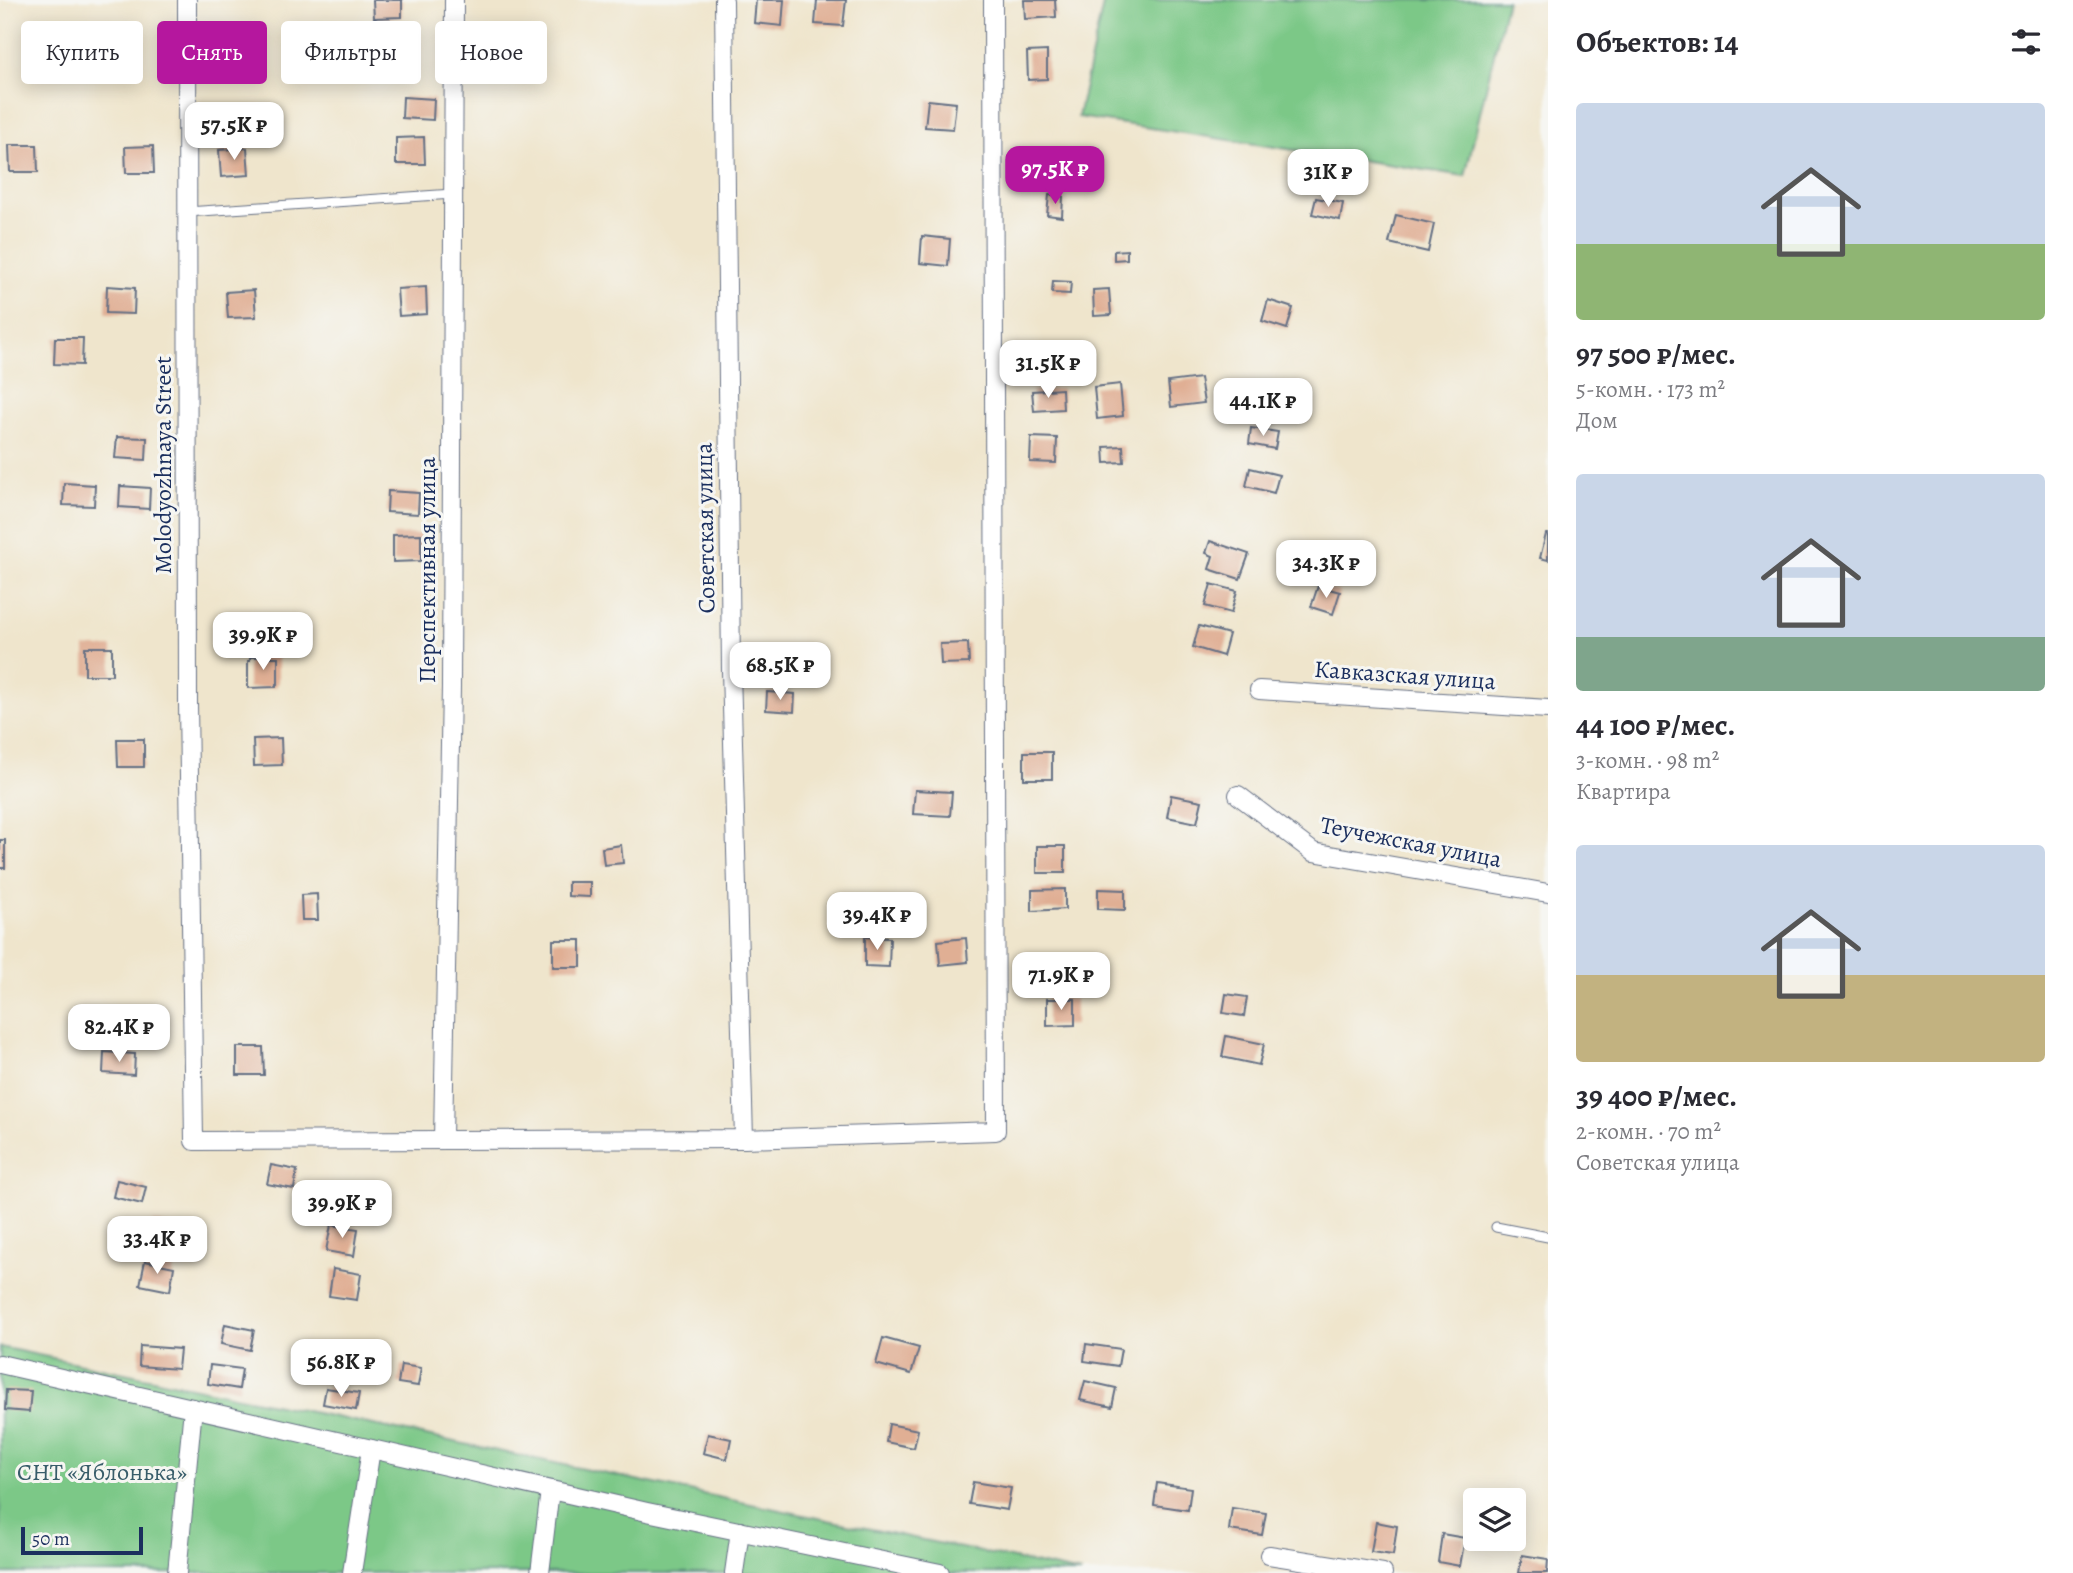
<!DOCTYPE html>
<html lang="ru">
<head>
<meta charset="utf-8">
<style>
  body { margin:0; font-family:Alegreya,serif; background:#f2f2f3; color:#2b2b33; height:100vh; display:flex; flex-direction:column; font-size:26px; white-space:nowrap }
  * { box-sizing:border-box; margin:0 }
  p { font-size:23px; color:#7c7c81 }
  .icon { flex:none; width:38px; height:38px; fill:none; stroke:currentColor; stroke-width:2; stroke-linecap:round; stroke-linejoin:round }
  .map { position:relative; flex:1; overflow:hidden }
  .details { display:flex; flex-direction:column; background:#fff; width:525px }
  .details>* { flex:none }
  .guide { position:absolute; left:21px; top:21px; width:665px; height:63px; display:flex; gap:14px }
  .tools { position:absolute; left:1463px; top:1488px; display:grid; gap:14px }
  .tools a { display:grid; place-items:center; width:63px; height:63px; border-radius:7px; background:#fff; box-shadow:0 4px 18px #0003; font-size:35px }
  .scale { position:absolute; left:21px; bottom:18px; width:122px; box-sizing:border-box; padding-left:7px; border:4px solid #1b2f5e; border-top:0; font-size:19px; line-height:24px; white-space:nowrap; color:#1b2f5e; -webkit-text-stroke:5px #f6f6f2; paint-order:stroke }
  .price { position:absolute; translate:-50% -60px; padding:0 16px; border-radius:14px; background:#fff; color:#222; font-size:23px; line-height:46px; filter:drop-shadow(0 2px 4px #0008) }
  .price::after { content:''; position:absolute; left:50%; top:42px; width:21px; height:16px; margin-left:-10px; background:inherit; clip-path:polygon(0 0,100% 0,50% 100%) }
  .price.current { background:#b5179e; color:#fff }
  ul { padding:0; list-style:none }
  li { display:grid; align-content:center; gap:14px; height:371px; padding:0 28px }
  li span { display:grid; place-items:center; height:217px; border-radius:7px; color:#555 }
  li>.icon { margin-inline-start:auto }
  span .icon { width:126px; height:126px; fill:#fffc; stroke-width:1 }
  li b { font-size:30px }
  h2 { display:flex; justify-content:space-between; align-items:center; height:84px; padding:0 28px; font-size:30px }
  .chip { padding:0 24px; border-radius:7px; background:#fff; box-shadow:0 4px 18px #0003; font-size:24px; line-height:63px }
  .chip.current { background:#b5179e; color:#fff }
  main { display:flex; flex:1; min-height:0 }
  .map>svg:first-child { display:block }
  .green { fill:#7cc887; stroke:#4c7c72; stroke-width:2 }
  .building { fill:#e0af94 }
  .lines { fill:none; stroke-linecap:round; stroke-linejoin:round }
  .lane-casing { stroke:#656f84; stroke-width:11 }
  .street-casing { stroke:#656f84; stroke-width:20 }
  .lane { stroke:#fff; stroke-width:9 }
  .street { stroke:#fff; stroke-width:18 }
  .labels { text-anchor:middle; stroke-width:6; stroke-linejoin:round; paint-order:stroke }
  .street-label { font-size:24px; fill:#1b2f5e; stroke:#f6f6f2 }
  .park-label { font-size:24px; fill:#385d6a; stroke:#f6f6f2 }
</style>
</head>
<body>
<main>
<div class="map">
<svg width="1548" height="1573" viewBox="0 0 1548 1573">
  <rect width="100%" height="100%" fill="#f6f6f2"/>
  <filter id="ink" filterUnits="userSpaceOnUse"><feTurbulence type="fractalNoise" baseFrequency=".0143" numOctaves="2"/><feDisplacementMap in="SourceGraphic" scale="14" xChannelSelector="R" yChannelSelector="G"/><feConvolveMatrix kernelMatrix="1 2 1 2 8 2 1 2 1" color-interpolation-filters="sRGB"/></filter>
  <filter id="wash" filterUnits="userSpaceOnUse"><feTurbulence type="fractalNoise" baseFrequency=".00686" numOctaves="4" result="noise"/><feDisplacementMap in="SourceGraphic" scale="28" xChannelSelector="R" yChannelSelector="G"/><feGaussianBlur stdDeviation="1.57" result="paint"/><feColorMatrix in="noise" values="0 0 0 0 0 0 0 0 0 0 0 0 0 0 0 0 0 1.4 0 .05"/><feComposite in="paint" operator="in"/></filter>
  <g filter="url(#wash)">
    <rect width="100%" height="100%" fill="#efe5cc"/>
    <g class="green">
      <path d="M1104,0h403l-42,176 -387,-59z"/>
      <path d="M0,1347l1081,226h-1081z"/>
    </g>
    <g id="blocks">
      <g class="building">
        <path d="M373,0h29v17l-28,1z"/>
        <path d="M756,0h28l-2,26 -28,-3z"/>
        <path d="M817,0h29l-3,26 -28,-2z"/>
        <path d="M1024,0h31l1,17 -31,2z"/>
        <path d="M1047,51v28l-19,1 -1,-28z"/>
        <path d="M403,97l31,2 -1,21 -31,-2z"/>
        <path d="M928,100l28,3 -3,26 -28,-2z"/>
        <path d="M424,137l1,27h-29v-26z"/>
        <path d="M9,145h28l1,27h-28z"/>
        <path d="M153,146l1,27h-28l-1,-26z"/>
        <path d="M247,148l2,27 -28,2 -2,-27z"/>
        <path d="M1049,195l14,1 -1,21 -15,-2z"/>
        <path d="M1316,198l27,5 -3,17 -28,-6z"/>
        <path d="M1396,215l38,9 -6,28 -39,-9z"/>
        <path d="M922,236l28,3 -2,27 -28,-3z"/>
        <path d="M1127,250v9l-13,1v-9z"/>
        <path d="M1053,281l18,1 -1,12 -18,-1z"/>
        <path d="M107,286l28,2 -1,26 -28,-1z"/>
        <path d="M426,287l1,27 -28,2 -2,-27z"/>
        <path d="M1109,289l2,26 -17,1 -1,-26z"/>
        <path d="M254,290l2,27 -28,1 -2,-26z"/>
        <path d="M1268,300l25,8 -6,21 -25,-8z"/>
        <path d="M55,338h28l-1,27 -28,-1z"/>
        <path d="M1200,378l4,25 -33,4 -3,-25z"/>
        <path d="M1120,384l3,32 -26,3 -3,-32z"/>
        <path d="M1238,384l40,2 -2,20 -40,-2z"/>
        <path d="M1062,389l1,20 -29,2 -2,-20z"/>
        <path d="M1251,428l27,4 -3,17 -26,-5z"/>
        <path d="M117,437l30,1 -1,22 -31,-2z"/>
        <path d="M1031,437l26,1 -1,25 -26,-1z"/>
        <path d="M1123,446l1,16 -19,1 -1,-16z"/>
        <path d="M1250,468l29,7 -5,18 -28,-7z"/>
        <path d="M64,483l31,2 -1,21 -31,-1z"/>
        <path d="M120,486l30,2 -1,21 -30,-2z"/>
        <path d="M388,491l31,2 -1,21 -31,-2z"/>
        <path d="M421,534v27l-28,1v-27z"/>
        <path d="M1546,534h2v26l-8,-2z"/>
        <path d="M1210,541l39,13 -9,25 -31,-10 4,-13 -7,-3z"/>
        <path d="M1211,584l26,7 -6,22 -26,-7z"/>
        <path d="M1318,586l22,6 -7,22 -22,-7z"/>
        <path d="M1199,626l30,8 -6,22 -30,-9z"/>
        <path d="M968,643l1,20 -28,1 -1,-20z"/>
        <rect x="85" y="647" width="27" height="28"/>
        <path d="M250,657h28v27h-2v3l-28,1v-27h2z"/>
        <path d="M767,692l28,2 -1,18 -28,-2z"/>
        <path d="M281,738l1,27 -28,1 -1,-27z"/>
        <path d="M117,739h27v28h-26z"/>
        <rect x="1024" y="752" width="28" height="27"/>
        <path d="M915,790l37,2 -2,24 -37,-2z"/>
        <path d="M1171,795l31,6 -5,22 -30,-6z"/>
        <rect x="0" y="840" width="5" height="28"/>
        <path d="M621,845l2,18 -19,2 -2,-17z"/>
        <rect x="1037" y="846" width="28" height="27"/>
        <path d="M568,882h22v15l-22,-1z"/>
        <path d="M1065,889v20l-33,2v-21z"/>
        <path d="M1098,889l27,1v20l-27,-1z"/>
        <path d="M317,894l1,26h-16l-1,-25z"/>
        <path d="M865,937l25,1 -1,29 -24,-1z"/>
        <path d="M966,938l2,24 -28,3 -2,-24z"/>
        <rect x="553" y="940" width="28" height="27"/>
        <path d="M1226,994l21,3 -3,19 -21,-3z"/>
        <path d="M1047,999h28v26l-28,1z"/>
        <path d="M1226,1036l38,8 -5,21 -37,-8z"/>
        <path d="M237,1047h26l1,28h-27z"/>
        <path d="M104,1052l31,2 -1,21 -31,-2z"/>
        <path d="M271,1165l26,5 -3,19 -27,-5z"/>
        <path d="M117,1180l29,7 -4,17 -29,-7z"/>
        <path d="M154,1222l25,6 -5,22 -25,-6z"/>
        <path d="M331,1225l27,4 -4,27 -28,-5z"/>
        <path d="M145,1261l29,6 -4,24 -30,-6z"/>
        <path d="M333,1269l28,5 -4,26 -28,-4z"/>
        <path d="M225,1324l29,6 -4,20 -29,-6z"/>
        <path d="M883,1338l36,10 -8,26 -35,-10z"/>
        <path d="M1086,1344l35,5 -3,17 -34,-5z"/>
        <path d="M140,1346l40,3 -2,20 -39,-3z"/>
        <path d="M210,1365l32,4 -3,20 -31,-5z"/>
        <path d="M401,1365l20,3 -3,18 -20,-3z"/>
        <path d="M1085,1381l31,7 -4,19 -32,-7z"/>
        <path d="M326,1388l33,5 -3,17 -33,-6z"/>
        <path d="M6,1390l25,1 -2,21 -24,-2z"/>
        <path d="M889,1424l29,6 -4,18 -28,-6z"/>
        <path d="M708,1434l23,5 -4,20 -24,-6z"/>
        <path d="M973,1482l38,6 -4,22 -38,-6z"/>
        <path d="M1157,1483l34,5 -3,22 -34,-5z"/>
        <path d="M1232,1508l34,5 -4,22 -33,-5z"/>
        <path d="M1376,1522l21,4 -4,29 -22,-3z"/>
        <path d="M1442,1534l23,4 -5,28 -22,-4z"/>
        <path d="M1522,1555l26,4 -1,14h-28z"/>
      </g>
    </g>
  </g>
  <g filter="url(#ink)">
    <use href="#blocks" fill-opacity="0" stroke="#656f84" stroke-width="2"/>
    <g class="lines">
      <g class="lane-casing">
        <g id="lane">
          <path d="M187,212l266,-18"/>
          <path d="M1496,1227l52,10"/>
        </g>
      </g>
      <g class="street-casing">
        <g id="street">
          <path d="M187,0l1,703 6,438 550,-2 252,-8 -3,-1131"/>
          <path d="M724,0l7,670 13,469"/>
          <path d="M1259,690l289,19"/>
          <path d="M1238,795l75,57 235,41"/>
          <path d="M443,1140l8,-453 3,-687"/>
          <path d="M0,1364l647,148 293,61"/>
          <path d="M1269,1555l114,18"/>
          <path d="M177,1573l16,-165"/>
          <path d="M352,1573l19,-124"/>
          <path d="M540,1573l10,-83"/>
          <path d="M734,1573l6,-42"/>
        </g>
      </g>
      <use href="#lane" class="lane"/>
      <use href="#street" class="street"/>
    </g>
  </g>
  <g class="labels">
    <g class="street-label">
      <text transform="translate(163 465) rotate(-90)" y="8">Molodyozhnaya Street</text>
      <text transform="translate(705 528) rotate(-91)" y="8">Советская улица</text>
      <text transform="translate(427 570) rotate(-90)" y="8">Перспективная улица</text>
      <text transform="translate(1405 675) rotate(4)" y="8">Кавказская улица</text>
      <text transform="translate(1411 842) rotate(11)" y="8">Теучежская улица</text>
    </g>
    <g class="park-label">
      <text x="102" y="1480">СНТ «Яблонька»</text>
    </g>
  </g>
</svg>
<div class="tools">
<a><svg class="icon" aria-label="layers" viewBox="0 0 24 24"><path d="M12 4l9 5-9 5-9-5zM3 14l9 5 9-5"/></svg></a>
</div>
<div class="scale">50 m</div>
<b class="price" style="left:234px;top:162px">57.5K ₽</b>
<b class="price current" style="left:1055px;top:206px">97.5K ₽</b>
<b class="price" style="left:1328px;top:209px">31K ₽</b>
<b class="price" style="left:1048px;top:400px">31.5K ₽</b>
<b class="price" style="left:1263px;top:438px">44.1K ₽</b>
<b class="price" style="left:1326px;top:600px">34.3K ₽</b>
<b class="price" style="left:263px;top:672px">39.9K ₽</b>
<b class="price" style="left:780px;top:702px">68.5K ₽</b>
<b class="price" style="left:877px;top:952px">39.4K ₽</b>
<b class="price" style="left:1061px;top:1012px">71.9K ₽</b>
<b class="price" style="left:119px;top:1064px">82.4K ₽</b>
<b class="price" style="left:342px;top:1240px">39.9K ₽</b>
<b class="price" style="left:157px;top:1276px">33.4K ₽</b>
<b class="price" style="left:341px;top:1399px">56.8K ₽</b>
<div class="guide">
<a class="chip">Купить</a>
<a class="chip current">Снять</a>
<a class="chip">Фильтры</a>
<a class="chip">Новое</a>
</div>
</div>
<section class="details">
<h2>Объектов: 14<svg class="icon" aria-label="filters" viewBox="0 0 24 24"><path d="M4 7h16M4 17h16"/><circle cx="9" cy="7" r="2"/><circle cx="15" cy="17" r="2"/></svg></h2>
<ul>
<li><span style="background:linear-gradient(#c9d6e8 65%,#8fb573 0)"><svg class="icon" aria-label="home" viewBox="0 0 24 24"><path d="M3 11l9-7 9 7M6 9v11h12V9"/></svg></span><div><b>97 500 ₽/мес.</b><p>5-комн. · 173 m²</p><p>Дом</p></div></li>
<li><span style="background:linear-gradient(#c9d6e8 75%,#7fa58c 0)"><svg class="icon" aria-label="home" viewBox="0 0 24 24"><path d="M3 11l9-7 9 7M6 9v11h12V9"/></svg></span><div><b>44 100 ₽/мес.</b><p>3-комн. · 98 m²</p><p>Квартира</p></div></li>
<li><span style="background:linear-gradient(#c9d6e8 60%,#c2b280 0)"><svg class="icon" aria-label="home" viewBox="0 0 24 24"><path d="M3 11l9-7 9 7M6 9v11h12V9"/></svg></span><div><b>39 400 ₽/мес.</b><p>2-комн. · 70 m²</p><p>Советская улица</p></div></li>
</ul>
</section>
</main>
</body>
</html>
